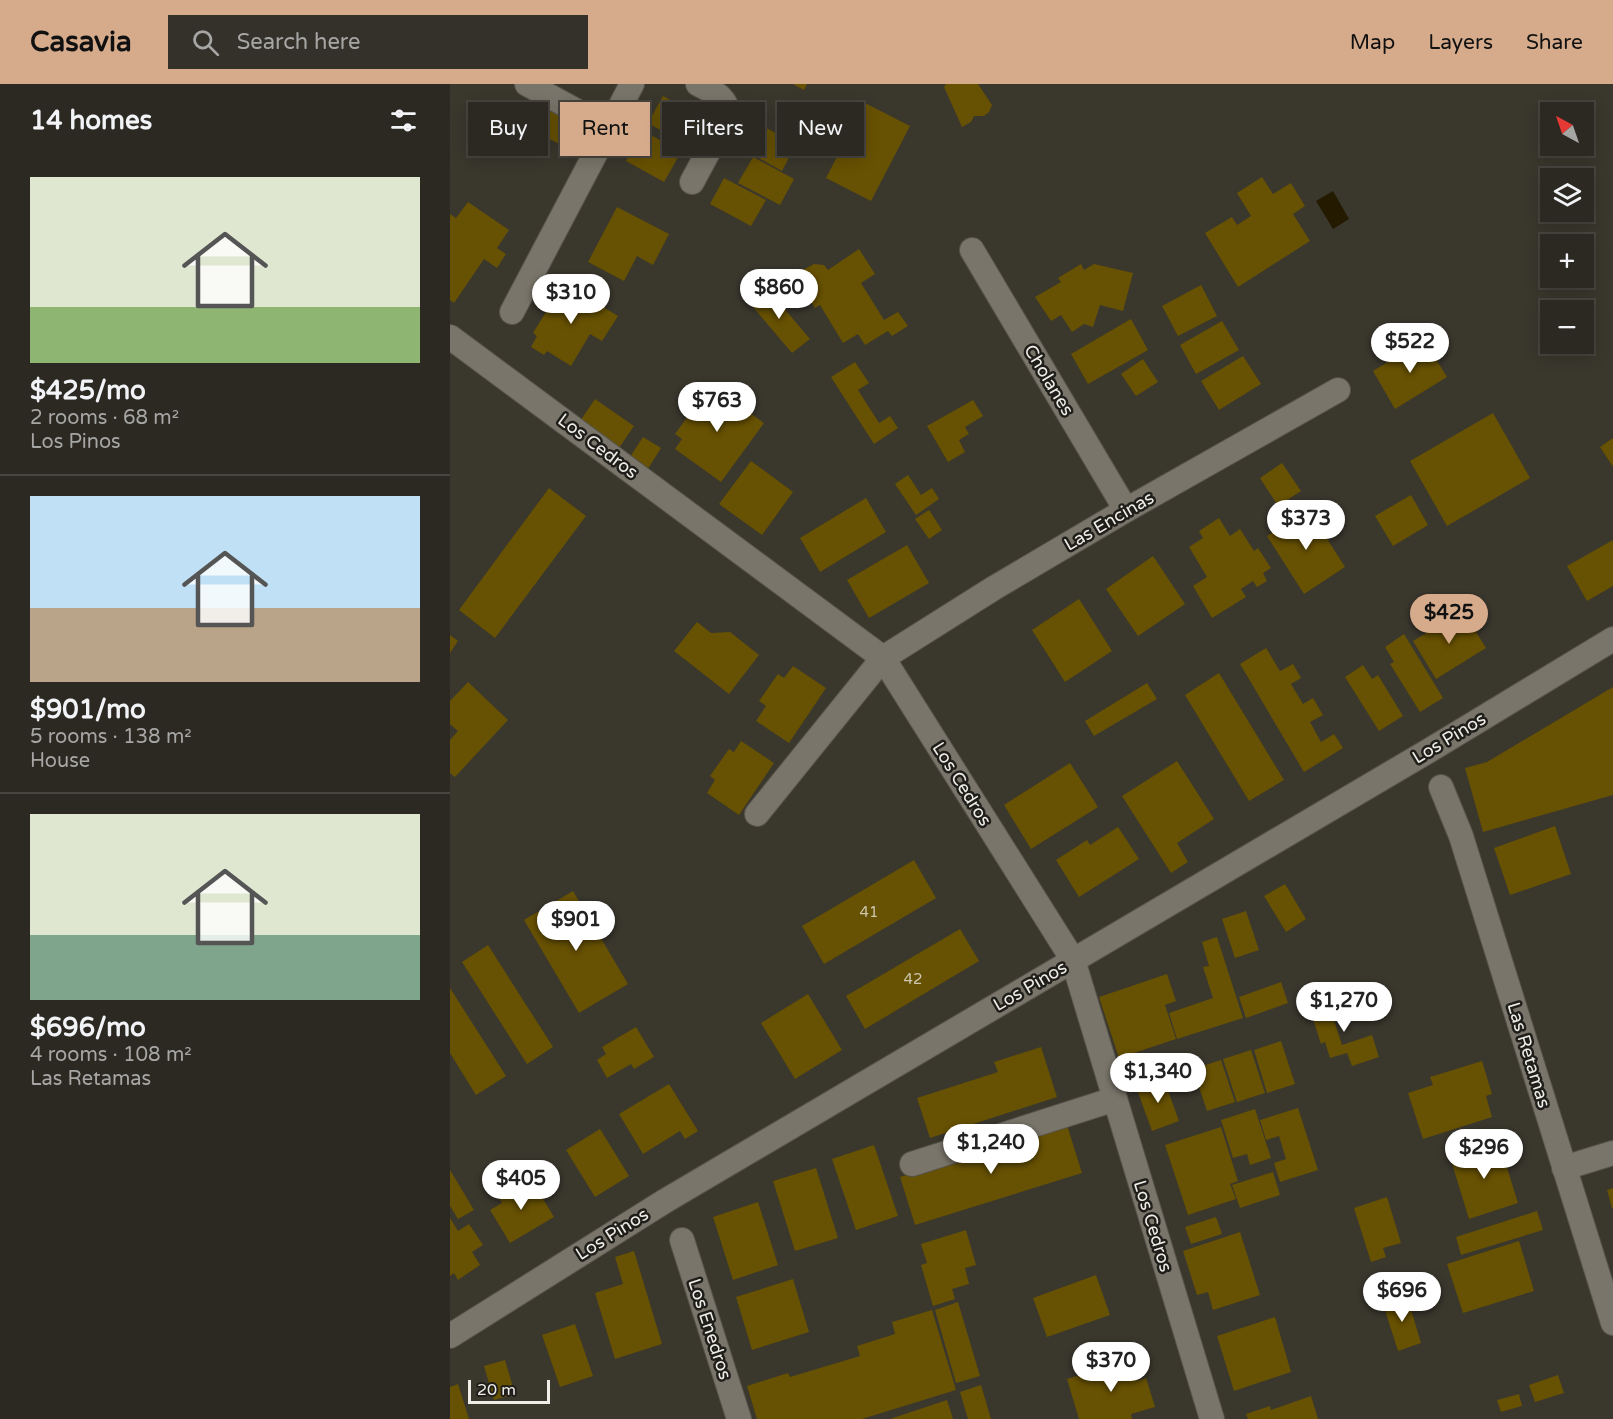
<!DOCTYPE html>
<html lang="en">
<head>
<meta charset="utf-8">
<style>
  body { margin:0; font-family:"Varela Round",sans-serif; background:#34312a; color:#f1f3f6; height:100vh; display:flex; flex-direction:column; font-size:22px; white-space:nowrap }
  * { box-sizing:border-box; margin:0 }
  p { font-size:20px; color:#a6a6a5 }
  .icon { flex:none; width:33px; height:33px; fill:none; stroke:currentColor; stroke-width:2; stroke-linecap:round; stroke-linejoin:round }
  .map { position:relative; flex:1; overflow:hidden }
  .drawer { display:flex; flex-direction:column; background:#2c2922; width:450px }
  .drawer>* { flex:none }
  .top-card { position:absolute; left:18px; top:18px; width:570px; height:54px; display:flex; gap:12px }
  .needle { width:39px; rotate:320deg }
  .fabs { position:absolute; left:1090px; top:18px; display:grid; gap:12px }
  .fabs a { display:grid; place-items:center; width:54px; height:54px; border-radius:0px; background:#2c2922; box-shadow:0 3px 15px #0003,0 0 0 2px #484540; font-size:30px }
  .scale { position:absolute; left:18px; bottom:15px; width:82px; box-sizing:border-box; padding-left:6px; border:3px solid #efede7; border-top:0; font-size:16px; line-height:21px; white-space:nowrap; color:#efede7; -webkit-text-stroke:4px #201e1a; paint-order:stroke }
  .price { position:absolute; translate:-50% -51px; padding:0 14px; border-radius:21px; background:#fff; color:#222; font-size:20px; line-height:39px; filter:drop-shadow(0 2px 3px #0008) }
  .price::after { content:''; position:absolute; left:50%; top:36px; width:18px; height:14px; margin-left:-9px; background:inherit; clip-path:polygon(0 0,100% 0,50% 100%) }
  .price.selected { background:#d6ab8b; color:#111 }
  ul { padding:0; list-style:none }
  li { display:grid; align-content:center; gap:12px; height:318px; padding:0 30px }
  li+li { border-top:2px solid #484540 }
  li span { display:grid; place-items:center; height:186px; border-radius:0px; color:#555 }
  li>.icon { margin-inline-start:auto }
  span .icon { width:108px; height:108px; fill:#fffc; stroke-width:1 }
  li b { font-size:26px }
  h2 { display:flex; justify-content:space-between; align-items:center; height:72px; padding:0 30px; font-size:26px }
  .chip { padding:0 21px; border-radius:0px; background:#2c2922; box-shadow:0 3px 15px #0003,0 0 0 2px #484540; font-size:21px; line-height:54px }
  .chip.selected { background:#d6ab8b; color:#111 }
  header { display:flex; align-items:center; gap:36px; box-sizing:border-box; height:84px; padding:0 30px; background:#d6ab8b; color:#111 }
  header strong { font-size:28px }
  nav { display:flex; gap:33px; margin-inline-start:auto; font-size:21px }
  .search { width:420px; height:54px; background:#34312a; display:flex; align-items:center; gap:15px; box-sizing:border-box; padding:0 21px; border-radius:0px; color:#a6a6a5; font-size:22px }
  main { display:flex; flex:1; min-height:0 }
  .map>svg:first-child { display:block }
  .water { fill:#231a00 }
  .building { fill:#675102 }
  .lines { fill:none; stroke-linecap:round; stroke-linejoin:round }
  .minor-casing { stroke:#57544c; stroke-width:26 }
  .minor { stroke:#79756a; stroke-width:24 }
  .labels { text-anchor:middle; stroke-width:5; stroke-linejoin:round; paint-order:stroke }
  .number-label { font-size:15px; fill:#cdc6ae }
  .street-label { font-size:18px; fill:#efede7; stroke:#201e1a }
</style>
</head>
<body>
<header>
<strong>Casavia</strong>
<div class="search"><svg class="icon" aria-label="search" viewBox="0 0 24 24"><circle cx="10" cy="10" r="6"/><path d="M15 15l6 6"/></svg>Search here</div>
<nav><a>Map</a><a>Layers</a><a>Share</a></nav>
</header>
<main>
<section class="drawer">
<h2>14 homes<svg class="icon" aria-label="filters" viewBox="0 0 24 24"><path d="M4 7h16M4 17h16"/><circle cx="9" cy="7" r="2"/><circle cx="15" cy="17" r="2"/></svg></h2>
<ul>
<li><span style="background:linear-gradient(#dfe7d0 70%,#8fb573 0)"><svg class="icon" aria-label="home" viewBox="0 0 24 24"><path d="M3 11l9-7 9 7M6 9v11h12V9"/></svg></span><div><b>$425/mo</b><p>2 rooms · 68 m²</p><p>Los Pinos</p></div></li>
<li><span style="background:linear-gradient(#bfe0f5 60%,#b9a48a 0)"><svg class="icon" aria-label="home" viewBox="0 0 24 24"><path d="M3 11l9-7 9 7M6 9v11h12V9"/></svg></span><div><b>$901/mo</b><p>5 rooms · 138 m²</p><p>House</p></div></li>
<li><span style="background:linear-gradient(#dfe7d0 65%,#7fa58c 0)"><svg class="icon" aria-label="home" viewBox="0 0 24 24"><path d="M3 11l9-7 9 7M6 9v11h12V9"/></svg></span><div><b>$696/mo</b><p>4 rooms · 108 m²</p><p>Las Retamas</p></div></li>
</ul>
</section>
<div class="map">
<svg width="1163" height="1335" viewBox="0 0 1163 1335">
  <rect width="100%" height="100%" fill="#3a372d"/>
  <path class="water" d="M883,107l16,28 -16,10 -17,-28z"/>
  <g class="building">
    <path d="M343,0h14l-3,6z"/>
    <path d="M496,0h32l14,21 -3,7 -5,4h-10l-3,6 -9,5 -18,-40z"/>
    <path d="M213,12l36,20 -16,27 -35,-20z"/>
    <path d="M96,17l30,16 -15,28 -30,-16z"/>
    <path d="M415,19l45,23 -39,75 -45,-23z"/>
    <path d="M305,38l41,22 -14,27 -41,-23z"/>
    <path d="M192,46l39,22 -17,30 -38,-21z"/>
    <path d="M303,73l41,22 -14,26 -42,-22z"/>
    <path d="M812,93l11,17 18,-11 14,23 -12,8 17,27 -72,46 -33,-54 27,-16 5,8 14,-9 -14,-23z"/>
    <path d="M274,94l42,22 -15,26 -41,-22z"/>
    <path d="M18,118l41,28 -12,18 9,6 -9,14 -13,-9 -30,44 -4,-3v-86l6,4z"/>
    <path d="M167,123l52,27 -16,31 -16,-9 -13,25 -36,-19z"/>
    <path d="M409,165l16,25 -14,9 23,37 14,-8 10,14 -16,10 -4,-5 -23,14 -7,-11 -15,9 -23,-38 -5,3 -17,-26 3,-11 13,-7 10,1 4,5z"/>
    <path d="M631,180l3,6 10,-6 39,9 -10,38 -23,-6 -7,22 -9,-3 -12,8 -11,-17 -10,6 -16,-24 26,-15 -3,-4z"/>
    <path d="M751,201l16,31 -39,20 -16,-30z"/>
    <path d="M118,202l50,30 -16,25 -12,-7 -19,32 -24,-15 -3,4 -13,-8 6,-11 -4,-3 24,-39 5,2z"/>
    <path d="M315,202l45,53 -18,14 -45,-53z"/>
    <path d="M681,235l17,31 -60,34 -17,-30z"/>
    <path d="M772,237l17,29 -43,24 -16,-29z"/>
    <path d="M974,256l23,37 -52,32 -22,-38z"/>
    <path d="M793,272l18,28 -42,26 -18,-29z"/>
    <path d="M693,275l15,23 -22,14 -15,-22z"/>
    <path d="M405,278l14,21 -11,7 21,33 11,-7 8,12 -24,16 -43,-67z"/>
    <path d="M261,301l53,38 -43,59 -46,-33 7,-10 -7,-5z"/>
    <path d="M145,315l39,27 -17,25 -39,-27z"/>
    <path d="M523,316l10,16 -18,11 4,7 -10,6 6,12 -17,10 -21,-36z"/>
    <path d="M1043,329l37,65 -83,48 -37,-65z"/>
    <path d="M193,353l18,11 -15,24 -18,-12z"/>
    <path d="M1163,354v29l-13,-20z"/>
    <path d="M301,377l42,31 -31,43 -43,-31z"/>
    <path d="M832,379l19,28 -23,15 -18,-28z"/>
    <path d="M458,391l13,20 11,-7 7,11 -23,16 -21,-31z"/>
    <path d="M99,404l37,28 -91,122 -36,-28z"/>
    <path d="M961,411l17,30 -35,21 -18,-30z"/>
    <path d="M416,414l20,34 -66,40 -20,-34z"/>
    <path d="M858,425l37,58 -41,27 -37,-58z"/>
    <path d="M479,426l13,20 -13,9 -14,-20z"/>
    <path d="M769,434l11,18 10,-7 14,22 4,-3 13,20 -8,5 4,8 -10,6 -4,-6 -12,8 5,8 -34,21 -19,-32 14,-9 -18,-30 14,-9 -4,-7z"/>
    <path d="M1163,456v46l-26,15 -20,-35z"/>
    <path d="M457,461l22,38 -60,35 -22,-38z"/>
    <path d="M703,472l32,48 -47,32 -32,-47z"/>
    <path d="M629,515l33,52 -47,31 -33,-52z"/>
    <path d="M1013,527l23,37 -50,31 -23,-38z"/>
    <path d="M247,538l14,11 19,-1 29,23 -30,39 -55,-43z"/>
    <path d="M954,550l39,64 -23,14 -30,-48 4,-2 -9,-15z"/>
    <path d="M0,551l8,6 -8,12z"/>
    <path d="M816,564l14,23 13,-7 8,14 -10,6 12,20 10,-6 10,17 -13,7 11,20 13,-8 9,14 -39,24 -64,-108z"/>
    <path d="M913,581l9,14 6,-4 25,41 -24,15 -34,-54z"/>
    <path d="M343,582l33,22 -37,55 -33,-22 10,-15 -7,-5 19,-27 6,4z"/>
    <path d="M769,589l65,107 -35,21 -64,-106z"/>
    <path d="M18,598l40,38 -53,57 -5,-4v-33l8,-9 -8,-7v-23z"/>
    <path d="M697,599l10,16 -63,37 -9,-15z"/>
    <path d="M1163,603v108l-130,37 -18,-64 22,-6z"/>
    <path d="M291,657l33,22 -35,52 -32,-22 8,-13 -5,-4 19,-27 5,3z"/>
    <path d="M727,677l37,58 -37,24 11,19 -17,11 -49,-77z"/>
    <path d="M620,679l28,44 -67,42 -27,-44z"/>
    <path d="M1105,742l16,48 -61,21 -16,-47z"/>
    <path d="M668,743l21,32 -60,38 -23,-37 31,-20 3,5z"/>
    <path d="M464,776l22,38 -112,66 -22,-38z"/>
    <path d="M835,800l21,35 -20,13 -22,-36z"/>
    <path d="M123,807l55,93 -49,29 -55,-93z"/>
    <path d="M796,827l13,39 -24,8 -13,-39z"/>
    <path d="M510,845l19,32 -114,68 -19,-33z"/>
    <path d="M767,853l26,81 -66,21 -8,-26 44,-15 -10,-31 6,-1 -7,-24z"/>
    <path d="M38,861l65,102 -26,17 -65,-102z"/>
    <path d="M717,890l9,27 -11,4 11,34 -57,19 -20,-61z"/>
    <path d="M831,898l7,21 -42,15 -7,-21z"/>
    <path d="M0,904l56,88 -30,19 -26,-42z"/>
    <path d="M358,910l34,56 -47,29 -34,-56z"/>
    <path d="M910,913l4,14 -30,9 8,25 30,-10 7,22 -27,9 -5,-13 -17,5 -5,-16 -4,2 -10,-31z"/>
    <path d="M186,943l18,30 -20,12 -3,-5 -24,14 -10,-18 9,-6 -4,-7z"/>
    <path d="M831,957l14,43 -28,9 -13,-43z"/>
    <path d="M591,963l16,50 -127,41 -13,-40 81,-26 -4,-10z"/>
    <path d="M801,966l14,43 -28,9 -14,-43z"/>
    <path d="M771,976l14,42 -28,9 -14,-42z"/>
    <path d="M1032,977l10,33 -6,2 6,21 -69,22 -15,-46 25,-8 -3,-8z"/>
    <path d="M713,993l16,44 -27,10 -16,-44z"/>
    <path d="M219,1000l29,47 -13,8 -5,-8 -37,23 -24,-40z"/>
    <path d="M848,1024l20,62 -38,12 -6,-19 12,-4 -7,-23 -13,4 -6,-20z"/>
    <path d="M805,1025l16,49 -21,7 -3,-11 -14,4 -12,-38z"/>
    <path d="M617,1041l15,48 -167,52 -15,-48z"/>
    <path d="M771,1043l17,54 -8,3 6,15 -48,16 -23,-70z"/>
    <path d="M150,1045l29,47 -34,21 -29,-47z"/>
    <path d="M1049,1058l19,61 -49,16 -19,-62z"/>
    <path d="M424,1061l24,71 -42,14 -24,-71z"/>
    <path d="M366,1084l22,70 -43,13 -22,-70z"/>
    <path d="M0,1086l24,40 -16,9 -8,-13z"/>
    <path d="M823,1088l7,23 -40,13 -8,-23z"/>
    <path d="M81,1095l23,38 -44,26 -20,-33 12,-7 -3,-5z"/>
    <path d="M1163,1104v20h-1l-5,-18z"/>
    <path d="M937,1113l14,46 -18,5 3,9 -15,5 -17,-54z"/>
    <path d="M308,1118l20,63 -45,15 -20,-63z"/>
    <path d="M1087,1127l6,19 -82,25 -5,-18z"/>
    <path d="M766,1133l6,17 -31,10 -6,-17z"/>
    <path d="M0,1134l8,13 11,-7 14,21 -11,7 8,13 -22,15 -4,-7 -4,3z"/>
    <path d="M516,1146l10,35 -11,3 4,16 -17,5 3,10 -22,7 -12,-41 6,-2 -6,-19z"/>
    <path d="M790,1148l20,63 -47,15 -5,-18 -11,3 -14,-44z"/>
    <path d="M1069,1157l15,50 -71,22 -16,-49z"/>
    <path d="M184,1167l28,93 -47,15 -20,-66 28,-9 -8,-27z"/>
    <path d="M646,1191l14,40 -63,22 -14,-39z"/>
    <path d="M343,1195l16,53 -57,18 -16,-53z"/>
    <path d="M957,1212l14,47 -23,8 -15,-47z"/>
    <path d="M508,1218l22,74 -24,7 -21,-73z"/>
    <path d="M482,1226l24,80 -94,29h-105l-10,-33 41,-13 2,4 70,-21 -3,-10 38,-12 -3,-12z"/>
    <path d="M825,1233l16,55 -57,19 -17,-55z"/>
    <path d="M125,1240l18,52 -33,11 -18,-52z"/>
    <path d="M682,1275l6,22 8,-3 9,29 -24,7 1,5h-53l-12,-40z"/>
    <path d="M55,1276l10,34 -21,6 -10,-34z"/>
    <path d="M1108,1291l6,18 -29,9 -6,-17z"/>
    <path d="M8,1300l11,35h-19v-32z"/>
    <path d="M531,1301l10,34h-23l-8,-27z"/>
    <path d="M1069,1310l3,12 -21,6 -4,-12z"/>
    <path d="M861,1312l7,23h-70l-2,-5 24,-8 1,4z"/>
    <path d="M497,1316l6,19h-63z"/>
  </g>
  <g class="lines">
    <g class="minor-casing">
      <g id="minor">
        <path d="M77,0l81,44"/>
        <path d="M242,98l36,-67c-1,-19 -15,-23 -30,-31"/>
        <path d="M522,166l154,260"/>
        <path d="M62,228l120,-228"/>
        <path d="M0,253l433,321 190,302 139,459"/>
        <path d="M991,703l20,49 152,487"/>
        <path d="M307,730l126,-156 111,-70 132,-78 212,-120"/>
        <path d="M462,1080l203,-65"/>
        <path d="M1114,1084l49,-15"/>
        <path d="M232,1156l57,179"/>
        <path d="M0,1252l215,-135 765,-451 183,-111"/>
      </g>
    </g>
    <use href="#minor" class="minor"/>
  </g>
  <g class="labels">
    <g class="number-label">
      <text x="419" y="833">41</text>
      <text x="463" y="900">42</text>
    </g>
    <g class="street-label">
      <text transform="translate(599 296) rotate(59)" y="6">Cholanes</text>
      <text transform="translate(148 362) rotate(37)" y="6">Los Cedros</text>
      <text transform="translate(659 437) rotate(-30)" y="6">Las Encinas</text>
      <text transform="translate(999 654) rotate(-31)" y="6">Los Pinos</text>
      <text transform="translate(512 700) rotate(58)" y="6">Los Cedros</text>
      <text transform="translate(580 902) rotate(-30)" y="6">Los Pinos</text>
      <text transform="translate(1079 971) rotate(73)" y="6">Las Retamas</text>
      <text transform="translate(703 1142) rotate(73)" y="6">Los Cedros</text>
      <text transform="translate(162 1150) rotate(-32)" y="6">Los Pinos</text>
      <text transform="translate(260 1245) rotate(72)" y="6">Los Enedros</text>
    </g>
  </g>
</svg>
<div class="fabs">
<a><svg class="needle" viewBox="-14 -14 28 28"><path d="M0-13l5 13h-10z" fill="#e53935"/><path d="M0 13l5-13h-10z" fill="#a6a6a5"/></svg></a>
<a><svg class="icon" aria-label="layers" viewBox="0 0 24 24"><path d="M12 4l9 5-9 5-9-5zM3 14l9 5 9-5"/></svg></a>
<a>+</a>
<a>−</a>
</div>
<div class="scale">20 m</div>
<b class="price" style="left:329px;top:236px">$860</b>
<b class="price" style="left:121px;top:241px">$310</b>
<b class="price" style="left:960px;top:290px">$522</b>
<b class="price" style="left:267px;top:349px">$763</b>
<b class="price" style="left:856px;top:467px">$373</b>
<b class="price selected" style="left:999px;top:561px">$425</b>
<b class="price" style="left:126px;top:868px">$901</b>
<b class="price" style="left:894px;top:949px">$1,270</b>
<b class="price" style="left:708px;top:1020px">$1,340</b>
<b class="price" style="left:541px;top:1091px">$1,240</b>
<b class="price" style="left:1034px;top:1096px">$296</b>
<b class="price" style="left:71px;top:1127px">$405</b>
<b class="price" style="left:952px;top:1239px">$696</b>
<b class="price" style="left:661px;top:1309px">$370</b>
<div class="top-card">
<a class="chip">Buy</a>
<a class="chip selected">Rent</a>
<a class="chip">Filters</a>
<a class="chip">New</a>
</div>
</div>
</main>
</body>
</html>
